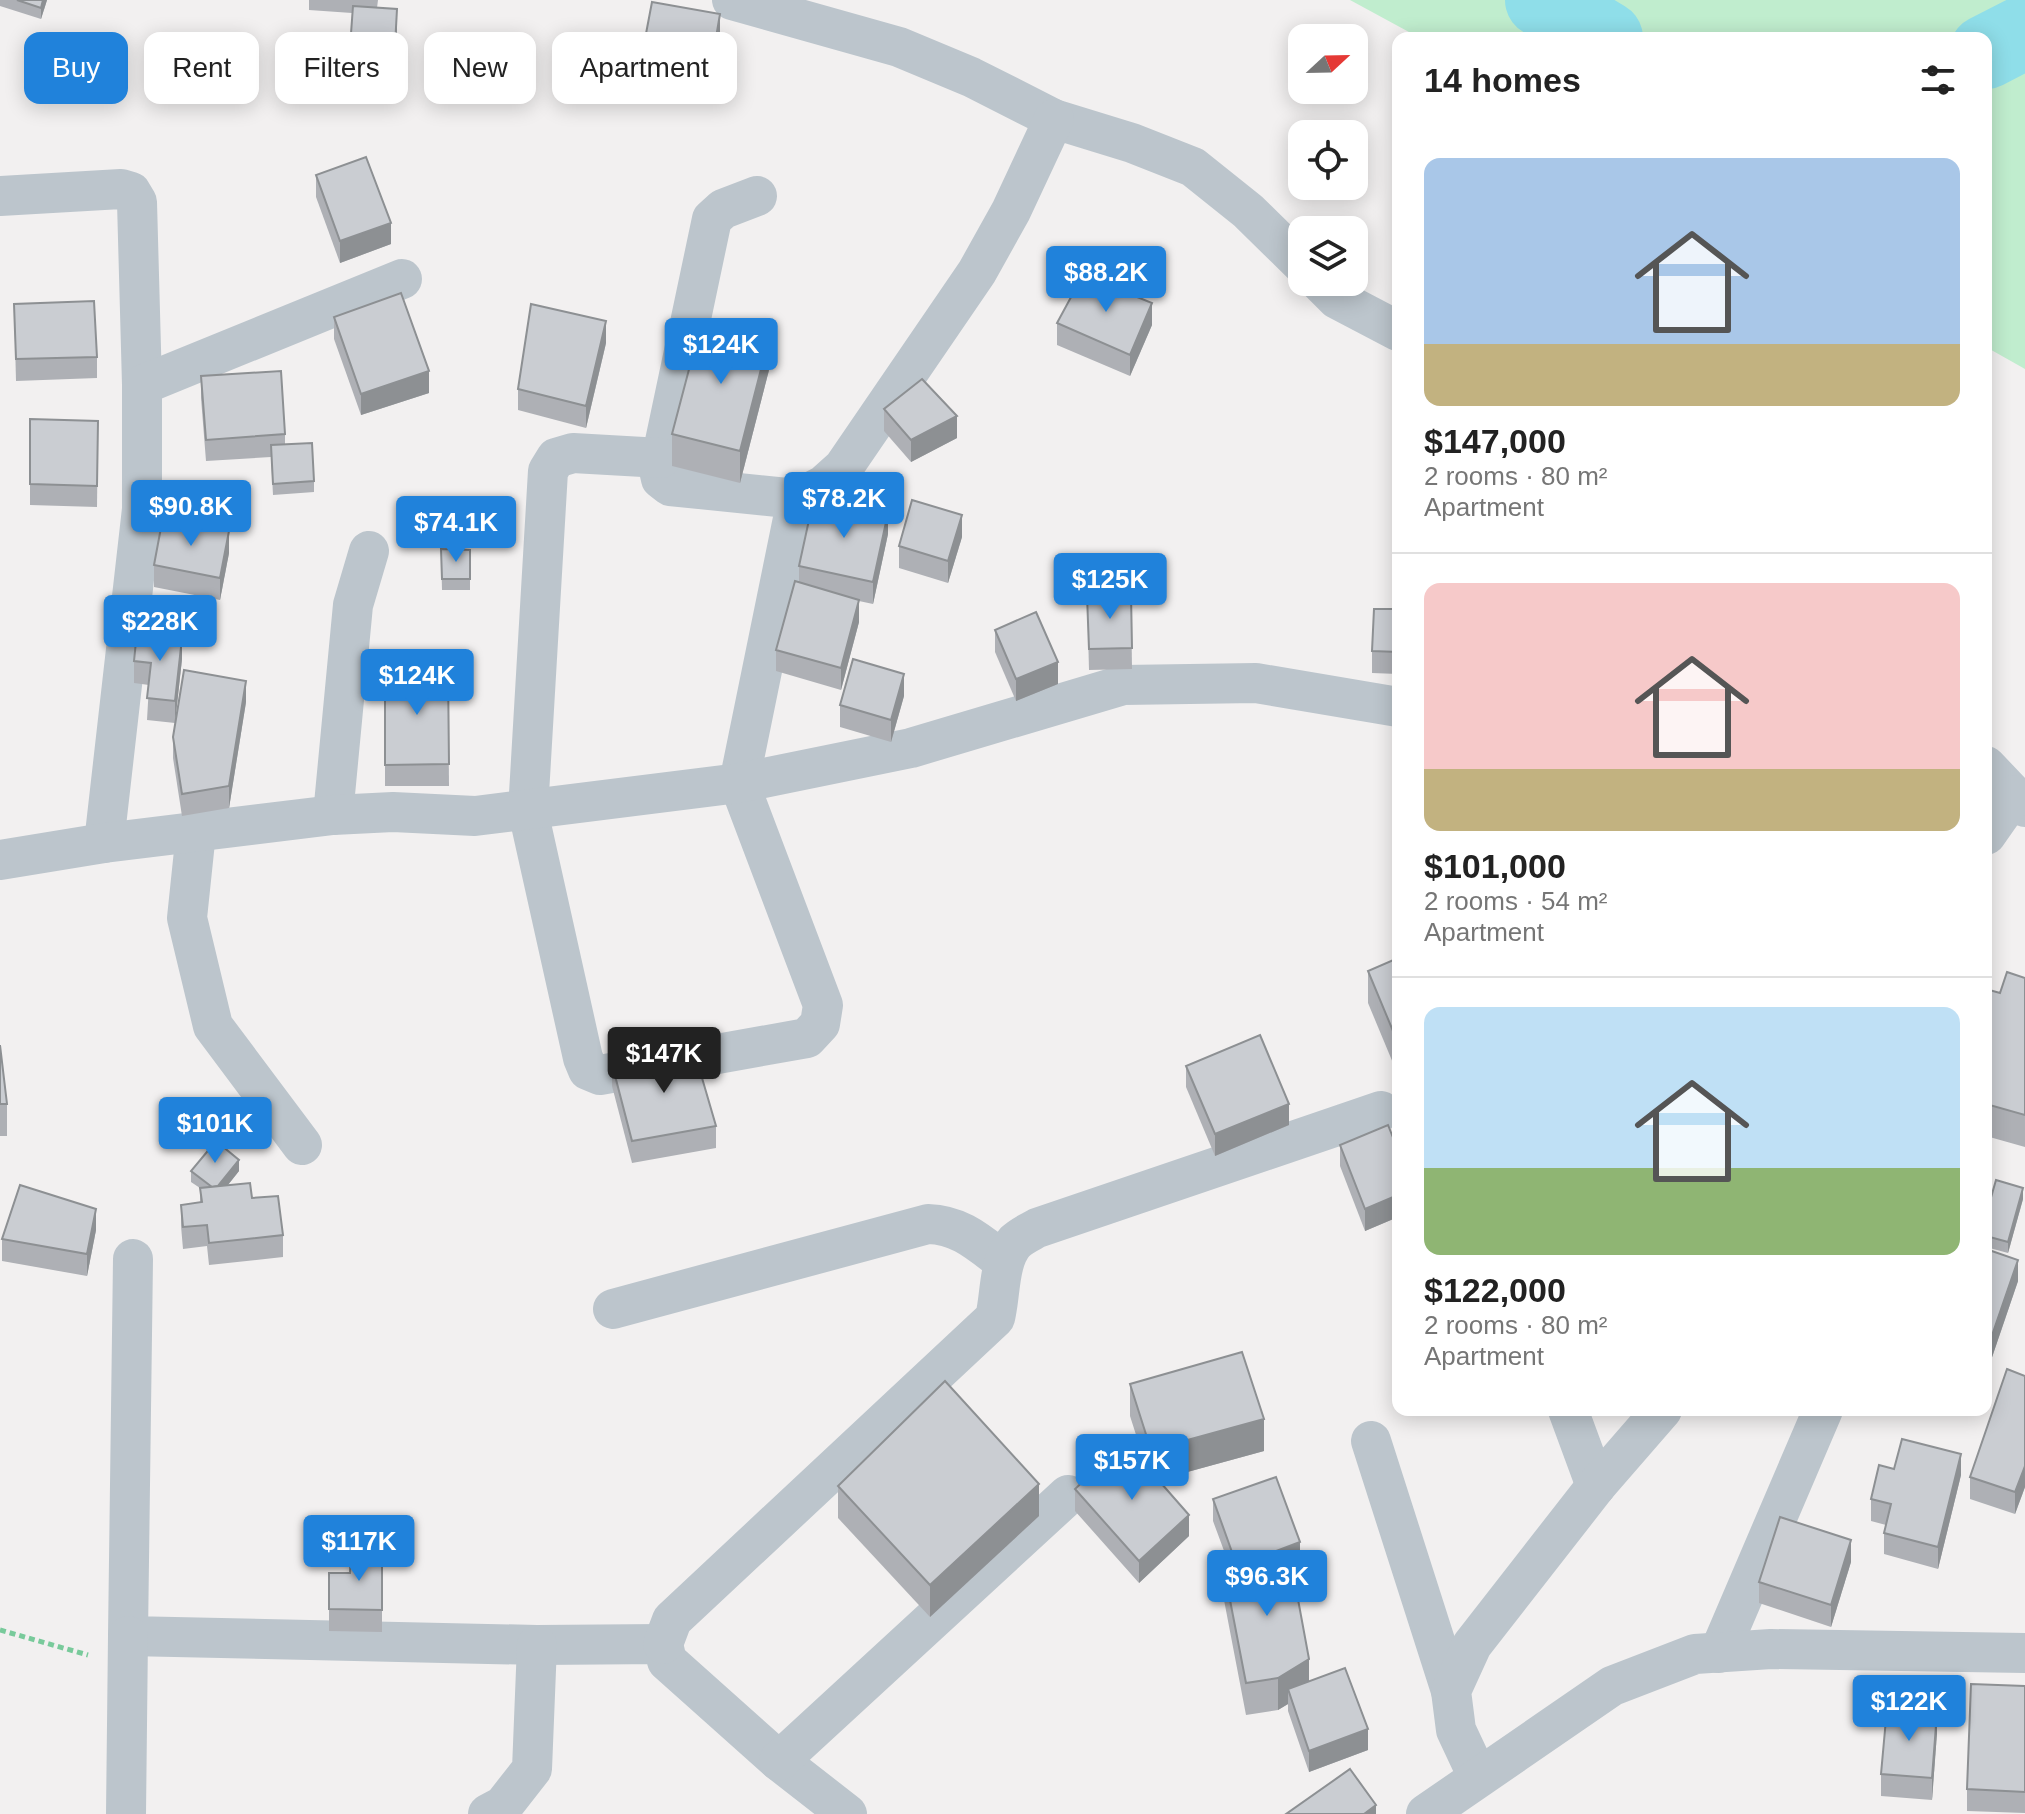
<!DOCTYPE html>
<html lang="en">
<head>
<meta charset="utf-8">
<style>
  body { margin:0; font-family:Helvetica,sans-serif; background:#f2f2f2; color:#222; height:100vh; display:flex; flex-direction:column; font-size:30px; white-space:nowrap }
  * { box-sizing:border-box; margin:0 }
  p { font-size:26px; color:#767676 }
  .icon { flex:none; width:44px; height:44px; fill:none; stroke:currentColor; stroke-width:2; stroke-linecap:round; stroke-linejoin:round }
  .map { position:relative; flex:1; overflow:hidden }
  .side { position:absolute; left:1392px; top:32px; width:600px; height:1384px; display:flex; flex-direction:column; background:#fff; border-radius:16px; box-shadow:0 4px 20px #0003 }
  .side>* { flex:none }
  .banner { position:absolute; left:24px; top:32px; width:760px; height:72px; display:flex; gap:16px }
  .needle { width:52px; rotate:68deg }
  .buttons { position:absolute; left:1288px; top:24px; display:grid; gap:16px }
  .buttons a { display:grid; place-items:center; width:80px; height:80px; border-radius:16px; background:#fff; box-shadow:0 4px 20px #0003; font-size:40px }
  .price { position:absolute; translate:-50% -68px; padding:0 18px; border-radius:8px; background:#2082db; color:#fff; font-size:26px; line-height:52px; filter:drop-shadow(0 2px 4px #0008) }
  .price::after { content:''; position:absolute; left:50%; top:48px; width:24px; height:18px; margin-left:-12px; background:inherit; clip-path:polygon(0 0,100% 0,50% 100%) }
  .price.on { background:#222; color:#fff }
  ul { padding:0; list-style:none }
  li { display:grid; align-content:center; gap:16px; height:424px; padding:0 32px }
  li+li { border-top:2px solid #e0e0e0 }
  li span { display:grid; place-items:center; height:248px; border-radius:16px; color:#555 }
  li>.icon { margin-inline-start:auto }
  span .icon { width:144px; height:144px; fill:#fffc; stroke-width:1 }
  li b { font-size:34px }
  h2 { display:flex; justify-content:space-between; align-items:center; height:96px; padding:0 32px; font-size:34px }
  .pill { padding:0 28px; border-radius:16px; background:#fff; box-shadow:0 4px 20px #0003; font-size:28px; line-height:72px }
  .pill.on { background:#2082db; color:#fff }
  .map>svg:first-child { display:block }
  .green { fill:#c0edce }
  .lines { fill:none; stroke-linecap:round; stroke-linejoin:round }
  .river { stroke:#8fdee9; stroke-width:74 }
  .path { stroke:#79ca9b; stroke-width:5; stroke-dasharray:6 4; stroke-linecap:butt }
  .minor { stroke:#bcc5cc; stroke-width:40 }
  .wall { fill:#aeb0b5 }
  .shaded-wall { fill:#8d9093 }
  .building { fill:#cacdd2; stroke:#8d9093; stroke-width:2 }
</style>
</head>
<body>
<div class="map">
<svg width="2025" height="1814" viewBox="0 0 2025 1814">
  <rect width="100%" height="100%" fill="#f2f0f0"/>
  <path class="green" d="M1350,0h675v369l-39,-22v-309h-566z"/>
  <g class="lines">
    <g class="river">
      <path d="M1542,0l64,38"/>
      <path d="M1986,52l39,-20"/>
    </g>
    <path class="path" d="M0,1630l88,25"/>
    <g class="minor">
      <path d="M732,0l167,47 72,30 83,42 78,24 61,24 55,44 54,53"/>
      <path d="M0,196l121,-7 10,3 6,10 5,183"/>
      <path d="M757,196l-34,13 -11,10 -53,251 2,9 9,7 127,13 27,-14 19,-17 134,-196 34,-61 43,-92"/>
      <path d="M1320,282l17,17 61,32"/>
      <path d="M661,458l-88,-5 -17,5 -8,13 -20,340 55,247 5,12 12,5 207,-37 13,-14 3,-19 -84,-222 58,-284"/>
      <path d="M1986,766l39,41"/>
      <path d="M333,815l20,-210 16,-54"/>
      <path d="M196,832l-9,86 26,108 89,119"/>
      <path d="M1986,835l28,-40"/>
      <path d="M104,843l38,-334v-124l260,-106"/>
      <path d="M0,860l104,-17 229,-28 60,-3 82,4 264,-33 172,-35 212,-63 133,-2 142,24"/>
      <path d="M133,1259l-5,377 409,9 126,-1 4,17 112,100 68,53"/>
      <path d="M613,1309l315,-85c32,1 50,18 75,37"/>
      <path d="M1568,1410l28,76"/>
      <path d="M1371,1441l80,250"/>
      <path d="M663,1644l9,-24 323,-302c6,-24 3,-57 20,-76 6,-6 15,-10 22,-14l344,-117"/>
      <path d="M1719,1653l104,-243"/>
      <path d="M779,1761l289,-266"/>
      <path d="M1478,1777l-22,-47 -5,-39 21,-46 124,-159 66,-76"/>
      <path d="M126,1814l2,-178"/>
      <path d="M488,1814l15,-8 29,-37 5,-124"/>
      <path d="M1426,1814l186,-128 83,-32 76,-5 254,4"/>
    </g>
  </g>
  <g class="wall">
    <path d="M0,0h47l-6,19 -41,-13z"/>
    <path d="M309,0h69l-1,8 20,23 -3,55 -45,-3 3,-70 -43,-3z"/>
    <path d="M720,36l-10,59 -69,-13v-22z"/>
    <path d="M316,175l75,69 -51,19 -24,-66z"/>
    <path d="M14,304l83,53v21l-81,3z"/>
    <path d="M334,317l95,76 -68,22 -27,-76z"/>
    <path d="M1057,323l95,2 -22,51 -73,-31z"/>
    <path d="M606,343l-20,85 -68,-18v-21z"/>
    <path d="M769,370l-29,113 -68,-17v-32z"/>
    <path d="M201,376l84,58v11l29,36v11l-41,3 -2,-38 -65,4 -5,-63z"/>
    <path d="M884,409l73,29 -46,24 -27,-31z"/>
    <path d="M30,419l68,2 -1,86 -67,-2z"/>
    <path d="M888,534l-15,70 -14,-3v21l-18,68 -65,-19v-21l23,-68v-16z"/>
    <path d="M962,537l-14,46 -49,-15v-22z"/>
    <path d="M441,549l29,1v40h-28z"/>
    <path d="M229,553l-9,47 -66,-13v-22z"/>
    <path d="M1131,594l1,75 -43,1 -2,-75z"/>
    <path d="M1398,609v65l-26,-1v-22z"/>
    <path d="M995,630l63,54 -42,17 -21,-49z"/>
    <path d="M182,659l-7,64 -28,-3 2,-35 -15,-2v-22z"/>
    <path d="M448,669l1,117h-64v-116z"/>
    <path d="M904,696l-13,46 -51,-15v-22z"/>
    <path d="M246,702l-17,106 -47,8 -9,-58v-21z"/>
    <path d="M1398,958v117l-30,-72v-32z"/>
    <path d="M2025,978v169l-39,-11v-147l14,4z"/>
    <path d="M0,1045l7,59v32h-7z"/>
    <path d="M612,1064l104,62v22l-84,15 -20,-77z"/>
    <path d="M1186,1066l103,59 -74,31 -29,-69z"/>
    <path d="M1340,1145l58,5v67l-33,14 -25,-65z"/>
    <path d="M191,1171h48l-11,14 24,13 31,37v22l-74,8 -2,-19 -24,3 -2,-23v-21l19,-3v-14l-9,-6z"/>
    <path d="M2023,1199l-15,54 -22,-6v-32z"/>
    <path d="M96,1230l-9,46 -85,-15v-22z"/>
    <path d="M1986,1249l32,32 -29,85 -3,-1z"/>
    <path d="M2025,1376v111l-10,27 -45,-15v-22z"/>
    <path d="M1130,1384l134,67 -106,29 31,56 -50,47 -64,-72v-22l71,-23 -16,-50z"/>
    <path d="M1894,1469l67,6 -23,94 -54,-15v-21l2,-8 -15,-4v-22z"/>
    <path d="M838,1486l201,30 -109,101 -92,-99z"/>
    <path d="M1213,1499l87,65 -8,3 17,114 59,69 -59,22 -21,-61v-7l-10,6 -32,5 -22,-115v-31l6,-2 -17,-46z"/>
    <path d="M382,1549v83l-53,-1v-22l21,-36z"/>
    <path d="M1851,1562l-20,65 -72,-24v-21z"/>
    <path d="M2025,1686v127l-58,-2v-22z"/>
    <path d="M1937,1733l-5,67 -51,-4v-22z"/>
  </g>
  <g class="shaded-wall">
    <path d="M43,0h4l-6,19v-11z"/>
    <path d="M397,9v22l-3,55v-22z"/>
    <path d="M720,14v22l-10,59v-22z"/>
    <path d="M391,223v21l-51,19v-22z"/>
    <path d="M1152,303v22l-22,51v-21z"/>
    <path d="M606,321v22l-20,85v-22z"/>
    <path d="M769,338v32l-29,113v-32z"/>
    <path d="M429,371v22l-68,22v-21z"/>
    <path d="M957,416v22l-46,24v-22z"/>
    <path d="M888,513v21l-15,70v-22z"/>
    <path d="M962,515v22l-14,46v-22z"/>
    <path d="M229,531v22l-9,47v-22z"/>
    <path d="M859,600v22l-18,68v-22z"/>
    <path d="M182,638v21l-7,64v-22z"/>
    <path d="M1058,662v22l-42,17v-22z"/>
    <path d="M904,674v22l-13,46v-22z"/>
    <path d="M246,681v21l-17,106v-22z"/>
    <path d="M1289,1104v21l-74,31v-22z"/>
    <path d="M239,1160v11l-24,30v-11z"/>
    <path d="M2023,1188v11l-15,54v-11z"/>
    <path d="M1398,1195v22l-33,14v-22z"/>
    <path d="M96,1209v21l-9,46v-22z"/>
    <path d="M2018,1260v21l-29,85v-22z"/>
    <path d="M1264,1419v32l-113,31v-32z"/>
    <path d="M1961,1454v21l-23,94v-22z"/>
    <path d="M2025,1466v21l-10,27v-22z"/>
    <path d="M1039,1484v32l-109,101v-32z"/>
    <path d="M1189,1515v21l-50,47v-22z"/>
    <path d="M1851,1540v22l-20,65v-22z"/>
    <path d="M1300,1542v22l-63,23v-21z"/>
    <path d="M1309,1659v32l-21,-2v15l-10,6v-32z"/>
    <path d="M1937,1712v21l-5,67v-22z"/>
    <path d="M1368,1729v21l-59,22v-21z"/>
    <path d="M1376,1805v9h-12z"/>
  </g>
  <g class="building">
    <path d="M17,0h26l-2,8z"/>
    <path d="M652,2l68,12 -10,59 -69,-13z"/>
    <path d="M353,6l44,3 -3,55 -45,-3z"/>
    <path d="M366,157l25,66 -51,18 -24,-66z"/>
    <path d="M1083,275l69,28 -22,52 -73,-32z"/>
    <path d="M401,293l28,78 -68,23 -27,-77z"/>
    <path d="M94,301l3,56 -81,2 -2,-55z"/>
    <path d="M531,304l75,17 -20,85 -68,-17z"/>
    <path d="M702,320l67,18 -29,113 -68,-17z"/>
    <path d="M281,371l4,63 -79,6 -5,-64z"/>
    <path d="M922,379l35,37 -46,24 -27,-31z"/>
    <path d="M30,419l68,2 -1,65 -67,-2z"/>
    <path d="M312,443l2,38 -41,3 -2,-39z"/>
    <path d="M814,497l74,16 -15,69 -74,-16z"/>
    <path d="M912,500l50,15 -14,46 -49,-15z"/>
    <path d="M163,517l66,14 -9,47 -66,-13z"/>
    <path d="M441,549l29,1v29h-28z"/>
    <path d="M795,581l64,19 -18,68 -65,-18z"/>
    <path d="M1131,594l1,54 -43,1 -2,-54z"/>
    <path d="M1374,609h24v43l-26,-1z"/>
    <path d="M1036,612l22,50 -42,17 -21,-49z"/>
    <path d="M137,632l45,6 -7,63 -28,-3 4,-35 -17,-2z"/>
    <path d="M853,659l51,15 -13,46 -51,-15z"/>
    <path d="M448,669l1,95 -64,1v-95z"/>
    <path d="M184,670l62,11 -17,105 -47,8 -9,-57z"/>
    <path d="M1398,958v85l-30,-72z"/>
    <path d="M2007,972l18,6v137l-39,-11v-115l14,4z"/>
    <path d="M1260,1035l29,69 -74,30 -29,-68z"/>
    <path d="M0,1045l7,59h-7z"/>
    <path d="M693,1047l23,79 -84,15 -20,-77z"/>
    <path d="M1388,1125l10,25v45l-33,14 -25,-64z"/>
    <path d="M216,1141l23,19 -21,26 -6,1 -21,-16z"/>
    <path d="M1996,1180l27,8 -15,54 -22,-6v-21z"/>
    <path d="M250,1183l2,15 26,-2 5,39 -74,8 -2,-18 -24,2 -2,-22 21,-3 -2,-14z"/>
    <path d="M20,1185l76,24 -9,45 -85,-15z"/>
    <path d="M1986,1249l32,11 -29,84 -3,-1z"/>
    <path d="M1242,1352l22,67 -113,31 -21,-66z"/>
    <path d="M2007,1369l18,7v90l-10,26 -45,-15z"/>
    <path d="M945,1381l94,103 -109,101 -92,-99z"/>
    <path d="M1902,1439l59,15 -23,93 -54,-14 7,-29 -20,-5 8,-34 15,4z"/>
    <path d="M1125,1442l64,73 -50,46 -64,-72z"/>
    <path d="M1276,1477l24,65 -63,24 -24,-67z"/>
    <path d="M1780,1517l71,23 -20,65 -72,-23z"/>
    <path d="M351,1549h31v61l-53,-1v-36h21z"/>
    <path d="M1290,1556l19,103 -31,19 -32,5 -22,-114z"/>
    <path d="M1345,1668l23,61 -59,22 -21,-62z"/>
    <path d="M1971,1684l54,2v106l-58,-3z"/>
    <path d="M1887,1708l50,4 -5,66 -51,-4z"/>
    <path d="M1350,1769l26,36 -12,9h-78z"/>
  </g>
</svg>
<div class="buttons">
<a><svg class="needle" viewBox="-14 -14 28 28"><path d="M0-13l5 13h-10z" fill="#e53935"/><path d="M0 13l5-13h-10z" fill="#767676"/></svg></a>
<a><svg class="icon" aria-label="locate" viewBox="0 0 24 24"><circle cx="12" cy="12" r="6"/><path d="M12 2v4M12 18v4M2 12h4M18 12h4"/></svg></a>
<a><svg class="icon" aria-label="layers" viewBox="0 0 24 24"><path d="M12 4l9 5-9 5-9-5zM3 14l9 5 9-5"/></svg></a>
</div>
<b class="price" style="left:1106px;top:314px">$88.2K</b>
<b class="price" style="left:721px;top:386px">$124K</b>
<b class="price" style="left:844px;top:540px">$78.2K</b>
<b class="price" style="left:191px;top:548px">$90.8K</b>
<b class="price" style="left:456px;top:564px">$74.1K</b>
<b class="price" style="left:1110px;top:621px">$125K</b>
<b class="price" style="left:160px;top:663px">$228K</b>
<b class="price" style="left:417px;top:717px">$124K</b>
<b class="price on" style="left:664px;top:1095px">$147K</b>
<b class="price" style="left:215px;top:1165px">$101K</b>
<b class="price" style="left:1132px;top:1502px">$157K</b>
<b class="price" style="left:359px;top:1583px">$117K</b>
<b class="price" style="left:1267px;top:1618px">$96.3K</b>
<b class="price" style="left:1909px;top:1743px">$122K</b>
<div class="banner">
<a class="pill on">Buy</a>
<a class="pill">Rent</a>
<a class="pill">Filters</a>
<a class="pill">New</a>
<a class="pill">Apartment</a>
</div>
<section class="side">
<h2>14 homes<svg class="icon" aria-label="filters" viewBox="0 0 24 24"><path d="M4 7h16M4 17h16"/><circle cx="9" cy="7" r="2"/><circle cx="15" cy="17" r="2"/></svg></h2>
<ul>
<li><span style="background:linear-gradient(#a9c7e8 75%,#c2b280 0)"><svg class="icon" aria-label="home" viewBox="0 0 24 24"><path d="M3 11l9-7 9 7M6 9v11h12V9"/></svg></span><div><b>$147,000</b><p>2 rooms · 80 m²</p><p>Apartment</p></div></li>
<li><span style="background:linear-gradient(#f6c9c9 75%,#c2b280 0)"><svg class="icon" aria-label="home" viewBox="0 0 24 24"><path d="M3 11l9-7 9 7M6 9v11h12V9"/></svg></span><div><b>$101,000</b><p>2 rooms · 54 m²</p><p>Apartment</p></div></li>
<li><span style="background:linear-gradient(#bfe0f5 65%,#8fb573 0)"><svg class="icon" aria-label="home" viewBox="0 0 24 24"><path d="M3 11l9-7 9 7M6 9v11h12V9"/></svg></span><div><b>$122,000</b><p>2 rooms · 80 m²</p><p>Apartment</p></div></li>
</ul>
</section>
</div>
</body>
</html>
